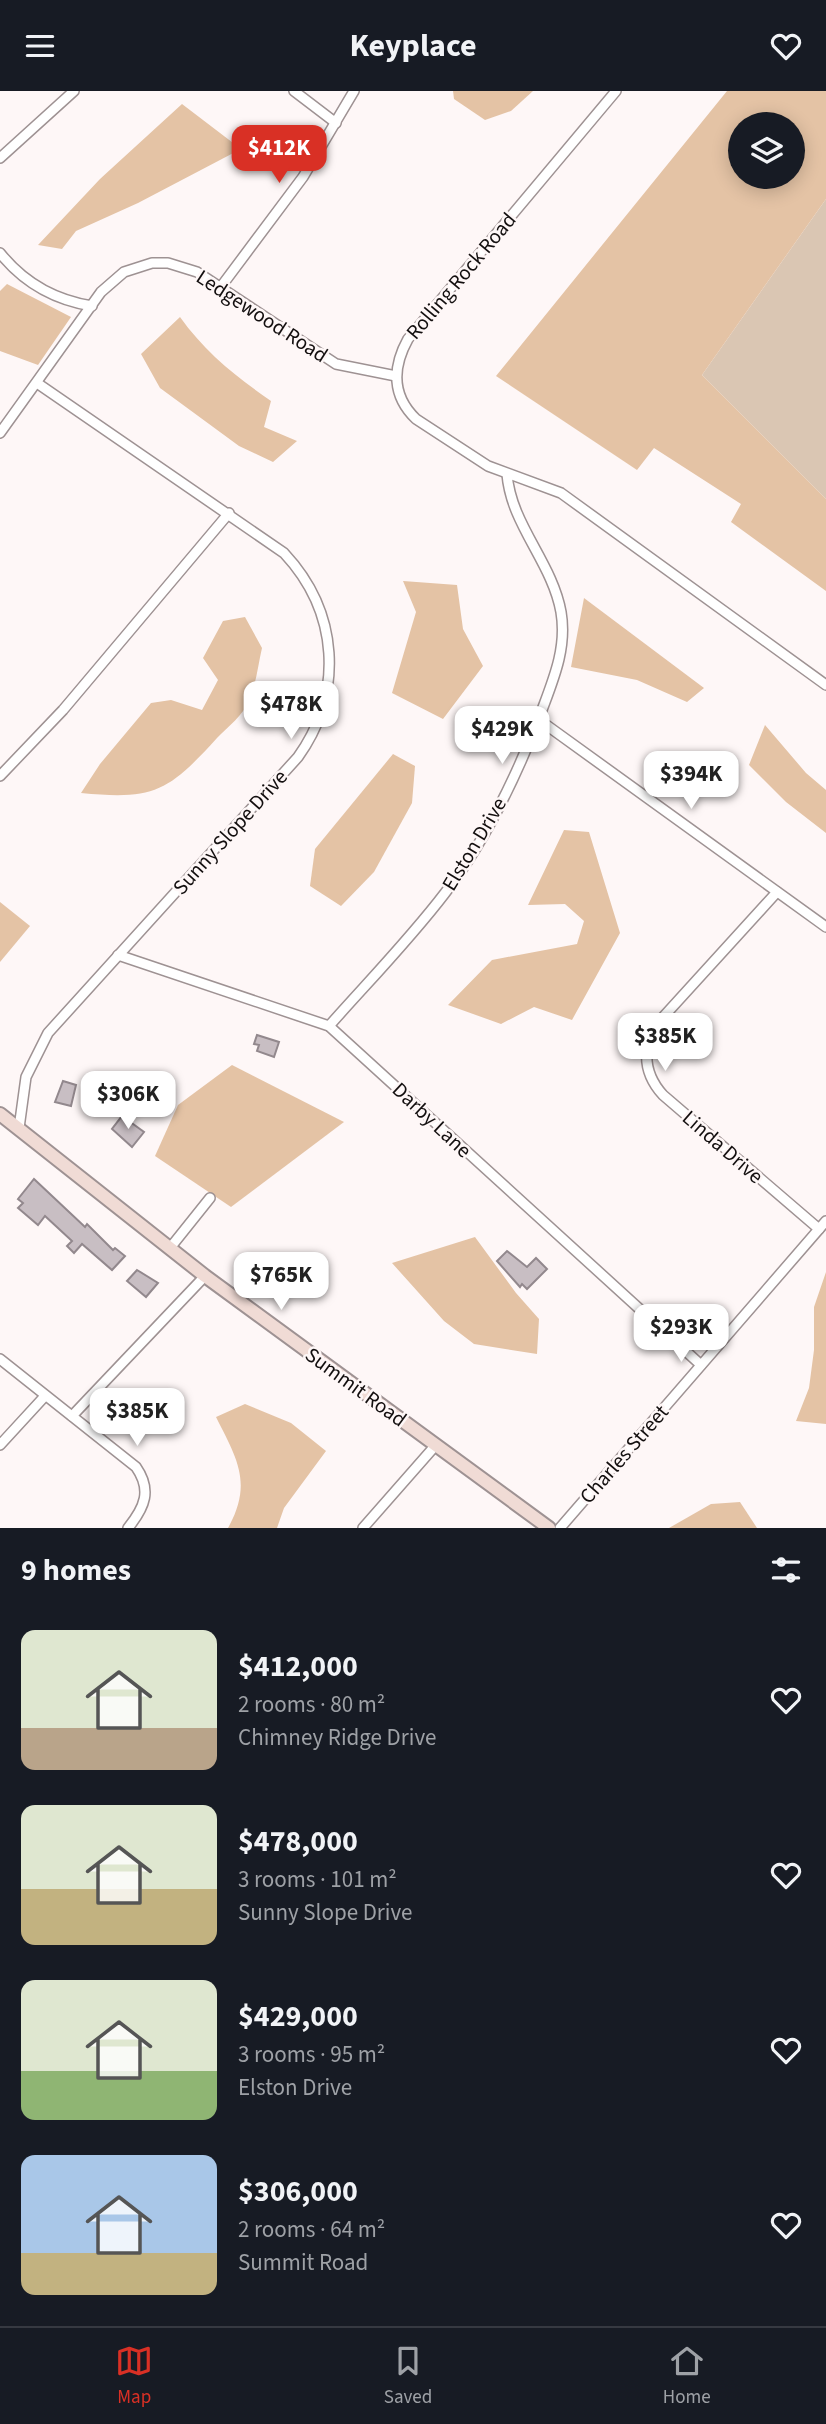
<!DOCTYPE html>
<html lang="en">
<head>
<meta charset="utf-8">
<style>
  body { margin:0; font-family:"Source Sans 3",sans-serif; background:#20242c; color:#f1f3f6; height:100vh; display:flex; flex-direction:column; font-size:26px; white-space:nowrap }
  * { box-sizing:border-box; margin:0 }
  p { font-size:23px; color:#9ea1a6 }
  .icon { flex:none; width:38px; height:38px; fill:none; stroke:currentColor; stroke-width:2; stroke-linecap:round; stroke-linejoin:round }
  .map { position:relative; height:1437px; overflow:hidden }
  .panel { display:flex; flex-direction:column; background:#171b24; flex:1 }
  .panel>* { flex:none }
  .buttons { position:absolute; left:728px; top:21px; display:grid; gap:14px }
  .buttons a { display:grid; place-items:center; width:77px; height:77px; border-radius:50%; background:#171b24; box-shadow:0 4px 18px #0003; font-size:35px }
  .price { position:absolute; translate:-50% -60px; padding:0 16px; border-radius:14px; background:#fff; color:#222; font-size:23px; line-height:46px; filter:drop-shadow(0 2px 4px #0008) }
  .price::after { content:''; position:absolute; left:50%; top:42px; width:21px; height:16px; margin-left:-10px; background:inherit; clip-path:polygon(0 0,100% 0,50% 100%) }
  .price.current { background:#d93025; color:#fff }
  ul { padding:0; list-style:none }
  li { display:flex; align-items:center; gap:21px; height:175px; padding:0 21px }
  li span { display:grid; place-items:center; flex:none; width:196px; height:140px; border-radius:14px; color:#555 }
  li>.icon { margin-inline-start:auto }
  span .icon { width:84px; height:84px; fill:#fffc; stroke-width:1 }
  li b { font-size:30px }
  h2 { display:flex; justify-content:space-between; align-items:center; height:84px; padding:0 21px; font-size:30px }
  header { display:flex; justify-content:space-between; align-items:center; height:91px; padding:0 21px; background:#171b24; font-size:32px; font-weight:700 }
  .tab-bar { display:flex; justify-content:space-around; align-items:center; height:98px; border-top:2px solid #363941; background:#171b24; font-size:19px; color:#9ea1a6 }
  .tab-bar a { display:grid; justify-items:center; gap:4px }
  .tab-bar .current { color:#d93025 }
  .map>svg:first-child { display:block }
  .green { fill:#dac6b3 }
  .forest { fill:#e4c3a5; fill-rule:evenodd }
  .building { fill:#c8bec3; stroke:#92888d; stroke-width:2 }
  .lines { fill:none; stroke-linecap:round; stroke-linejoin:round }
  .street-casing { stroke:#9e9293; stroke-width:12 }
  .secondary-casing { stroke:#9e9293; stroke-width:16 }
  .street { stroke:#fff; stroke-width:9 }
  .secondary { stroke:#f0dbd5; stroke-width:12 }
  .labels { text-anchor:middle; stroke-width:5; stroke-linejoin:round; paint-order:stroke }
  .street-label { font-size:21px; fill:#130f0f; stroke:#fef7f7 }
</style>
</head>
<body>
<header><svg class="icon" aria-label="menu" viewBox="0 0 24 24"><path d="M4 6h16M4 12h16M4 18h16"/></svg>Keyplace<svg class="icon" aria-label="heart" viewBox="0 0 24 24"><path d="M12 20l-8-8c-3-5 5-10 8-4 3-6 11-1 8 4z"/></svg></header>
<div class="map">
<svg width="826" height="1437" viewBox="0 0 826 1437">
  <rect width="100%" height="100%" fill="#fef7f7"/>
  <path class="green" d="M826,108v300l-124,-124z"/>
  <g class="forest">
    <path d="M453,0h80l-22,20 -26,9 -31,-21z"/>
    <path d="M727,0h99v108l-124,176 124,124v92l-95,-69 10,-18 -87,-56 -17,22 -141,-94zM740,33h53v53h-53z"/>
    <path d="M182,13l59,45 -103,54 -62,28 -14,18 -24,-4 62,-66z"/>
    <path d="M7,193l64,33 -33,48 -38,-14v-60z"/>
    <path d="M180,226c25,35 55,59 91,84l-7,26 33,14 -24,21 -34,-16 -79,-58 -19,-34z"/>
    <path d="M403,490l54,4 6,44 20,37 -40,53 -51,-26 24,-81z"/>
    <path d="M584,507l120,90 -17,14 -50,-22 -66,-13z"/>
    <path d="M245,526l17,31c-4,17 -6,37 -13,53 -5,13 -22,27 -32,37 -49,54 -63,62 -136,55l19,-29 51,-61 20,-3 31,10 16,-30 -15,-22 20,-37z"/>
    <path d="M765,634l41,48 20,17v43l-40,-31 -37,-37z"/>
    <path d="M393,663l22,12 -3,37 -38,69 -33,34 -31,-20 5,-37z"/>
    <path d="M564,739l25,2 31,101 -48,87 -38,-13 -33,17 -53,-19 44,-45 85,-16 7,-23 -19,-17 -37,1z"/>
    <path d="M0,811l30,24 -30,36z"/>
    <path d="M232,974l112,57 -113,85 -76,-51 23,-51z"/>
    <path d="M475,1146l41,56 23,26 -2,35 -63,-10 -30,-23 -52,-58z"/>
    <path d="M826,1181v152l-30,-3 13,-33 5,-38v-43z"/>
    <path d="M245,1313l46,19 35,28 -42,57 -7,20h-49c25,-45 9,-69 -12,-111z"/>
    <path d="M740,1411l17,26h-88l42,-24z"/>
  </g>
  <g class="building">
    <path d="M257,944l22,7 -5,15 -17,-6 2,-6 -5,-1z"/>
    <path d="M63,990l13,4 -5,21 -16,-4z"/>
    <path d="M122,1025l22,16 -12,15 -20,-18z"/>
    <path d="M34,1088l51,48 2,-3 26,26 2,-2 10,8 -13,14 -30,-26 -8,9 -7,-7 5,-5 -27,-25 -7,9 -20,-17 5,-5 -5,-4z"/>
    <path d="M507,1160l20,16 9,-9 11,11 -20,20 -5,-5 -2,3 -23,-26z"/>
    <path d="M137,1179l21,13 -12,14 -19,-16z"/>
  </g>
  <g class="lines">
    <g class="street-casing">
      <g id="street">
        <path d="M294,0l42,32"/>
        <path d="M616,0l-208,248c-16,29 -16,57 8,80l72,47 73,27 265,192"/>
        <path d="M0,67l74,-67"/>
        <path d="M0,162c24,30 54,47 92,53"/>
        <path d="M220,197l83,-111 51,-86"/>
        <path d="M0,342l101,-141 23,-20 28,-9h16l29,9 139,92 60,12"/>
        <path d="M538,628l288,208"/>
        <path d="M0,685l63,-66 166,-197"/>
        <path d="M777,801l-122,134c-13,25 -11,48 8,69l156,134"/>
        <path d="M118,864l211,71 372,339"/>
        <path d="M329,935c39,-44 81,-87 116,-133 42,-54 73,-120 97,-183 12,-32 25,-63 19,-98 -9,-50 -50,-87 -54,-138"/>
        <path d="M19,1037l7,-51 22,-44 250,-276c46,-65 41,-145 -14,-204l-247,-170"/>
        <path d="M170,1157l40,-50"/>
        <path d="M0,1268l136,108c16,23 9,40 -8,61"/>
        <path d="M72,1325l133,-140"/>
        <path d="M0,1354l45,-49"/>
        <path d="M363,1437l72,-82"/>
        <path d="M560,1437l266,-307"/>
      </g>
    </g>
    <g class="secondary-casing">
      <path id="secondary" d="M0,1023l205,162 344,252"/>
    </g>
    <use href="#street" class="street"/>
    <use href="#secondary" class="secondary"/>
  </g>
  <g class="labels">
    <g class="street-label">
      <text transform="translate(461 185) rotate(-50)" y="7">Rolling Rock Road</text>
      <text transform="translate(262 225) rotate(33)" y="7">Ledgewood Road</text>
      <text transform="translate(230 741) rotate(-48)" y="7">Sunny Slope Drive</text>
      <text transform="translate(474 753) rotate(-59)" y="7">Elston Drive</text>
      <text transform="translate(432 1029) rotate(43)" y="7">Darby Lane</text>
      <text transform="translate(723 1056) rotate(41)" y="7">Linda Drive</text>
      <text transform="translate(356 1296) rotate(36)" y="7">Summit Road</text>
      <text transform="translate(624 1363) rotate(-49)" y="7">Charles Street</text>
    </g>
  </g>
</svg>
<div class="buttons">
<a><svg class="icon" aria-label="layers" viewBox="0 0 24 24"><path d="M12 4l9 5-9 5-9-5zM3 14l9 5 9-5"/></svg></a>
</div>
<b class="price current" style="left:279px;top:94px">$412K</b>
<b class="price" style="left:291px;top:650px">$478K</b>
<b class="price" style="left:502px;top:675px">$429K</b>
<b class="price" style="left:691px;top:720px">$394K</b>
<b class="price" style="left:665px;top:982px">$385K</b>
<b class="price" style="left:128px;top:1040px">$306K</b>
<b class="price" style="left:281px;top:1221px">$765K</b>
<b class="price" style="left:681px;top:1273px">$293K</b>
<b class="price" style="left:137px;top:1357px">$385K</b>
</div>
<section class="panel">
<h2>9 homes<svg class="icon" aria-label="filters" viewBox="0 0 24 24"><path d="M4 7h16M4 17h16"/><circle cx="9" cy="7" r="2"/><circle cx="15" cy="17" r="2"/></svg></h2>
<ul>
<li><span style="background:linear-gradient(#dfe7d0 70%,#b9a48a 0)"><svg class="icon" aria-label="home" viewBox="0 0 24 24"><path d="M3 11l9-7 9 7M6 9v11h12V9"/></svg></span><div><b>$412,000</b><p>2 rooms · 80 m²</p><p>Chimney Ridge Drive</p></div><svg class="icon" aria-label="heart" viewBox="0 0 24 24"><path d="M12 20l-8-8c-3-5 5-10 8-4 3-6 11-1 8 4z"/></svg></li>
<li><span style="background:linear-gradient(#dfe7d0 60%,#c2b280 0)"><svg class="icon" aria-label="home" viewBox="0 0 24 24"><path d="M3 11l9-7 9 7M6 9v11h12V9"/></svg></span><div><b>$478,000</b><p>3 rooms · 101 m²</p><p>Sunny Slope Drive</p></div><svg class="icon" aria-label="heart" viewBox="0 0 24 24"><path d="M12 20l-8-8c-3-5 5-10 8-4 3-6 11-1 8 4z"/></svg></li>
<li><span style="background:linear-gradient(#dfe7d0 65%,#8fb573 0)"><svg class="icon" aria-label="home" viewBox="0 0 24 24"><path d="M3 11l9-7 9 7M6 9v11h12V9"/></svg></span><div><b>$429,000</b><p>3 rooms · 95 m²</p><p>Elston Drive</p></div><svg class="icon" aria-label="heart" viewBox="0 0 24 24"><path d="M12 20l-8-8c-3-5 5-10 8-4 3-6 11-1 8 4z"/></svg></li>
<li><span style="background:linear-gradient(#a9c7e8 70%,#c2b280 0)"><svg class="icon" aria-label="home" viewBox="0 0 24 24"><path d="M3 11l9-7 9 7M6 9v11h12V9"/></svg></span><div><b>$306,000</b><p>2 rooms · 64 m²</p><p>Summit Road</p></div><svg class="icon" aria-label="heart" viewBox="0 0 24 24"><path d="M12 20l-8-8c-3-5 5-10 8-4 3-6 11-1 8 4z"/></svg></li>
</ul>
</section>
<nav class="tab-bar">
<a class="current"><svg class="icon" aria-label="map" viewBox="0 0 24 24"><path d="M3 6l6-2 6 2 6-2v14l-6 2-6-2-6 2zM9 4v14M15 6v14"/></svg>Map</a>
<a><svg class="icon" aria-label="saved" viewBox="0 0 24 24"><path d="M7 4h10v16l-5-4-5 4z"/></svg>Saved</a>
<a><svg class="icon" aria-label="home" viewBox="0 0 24 24"><path d="M3 11l9-7 9 7M6 9v11h12V9"/></svg>Home</a>
</nav>
</body>
</html>
